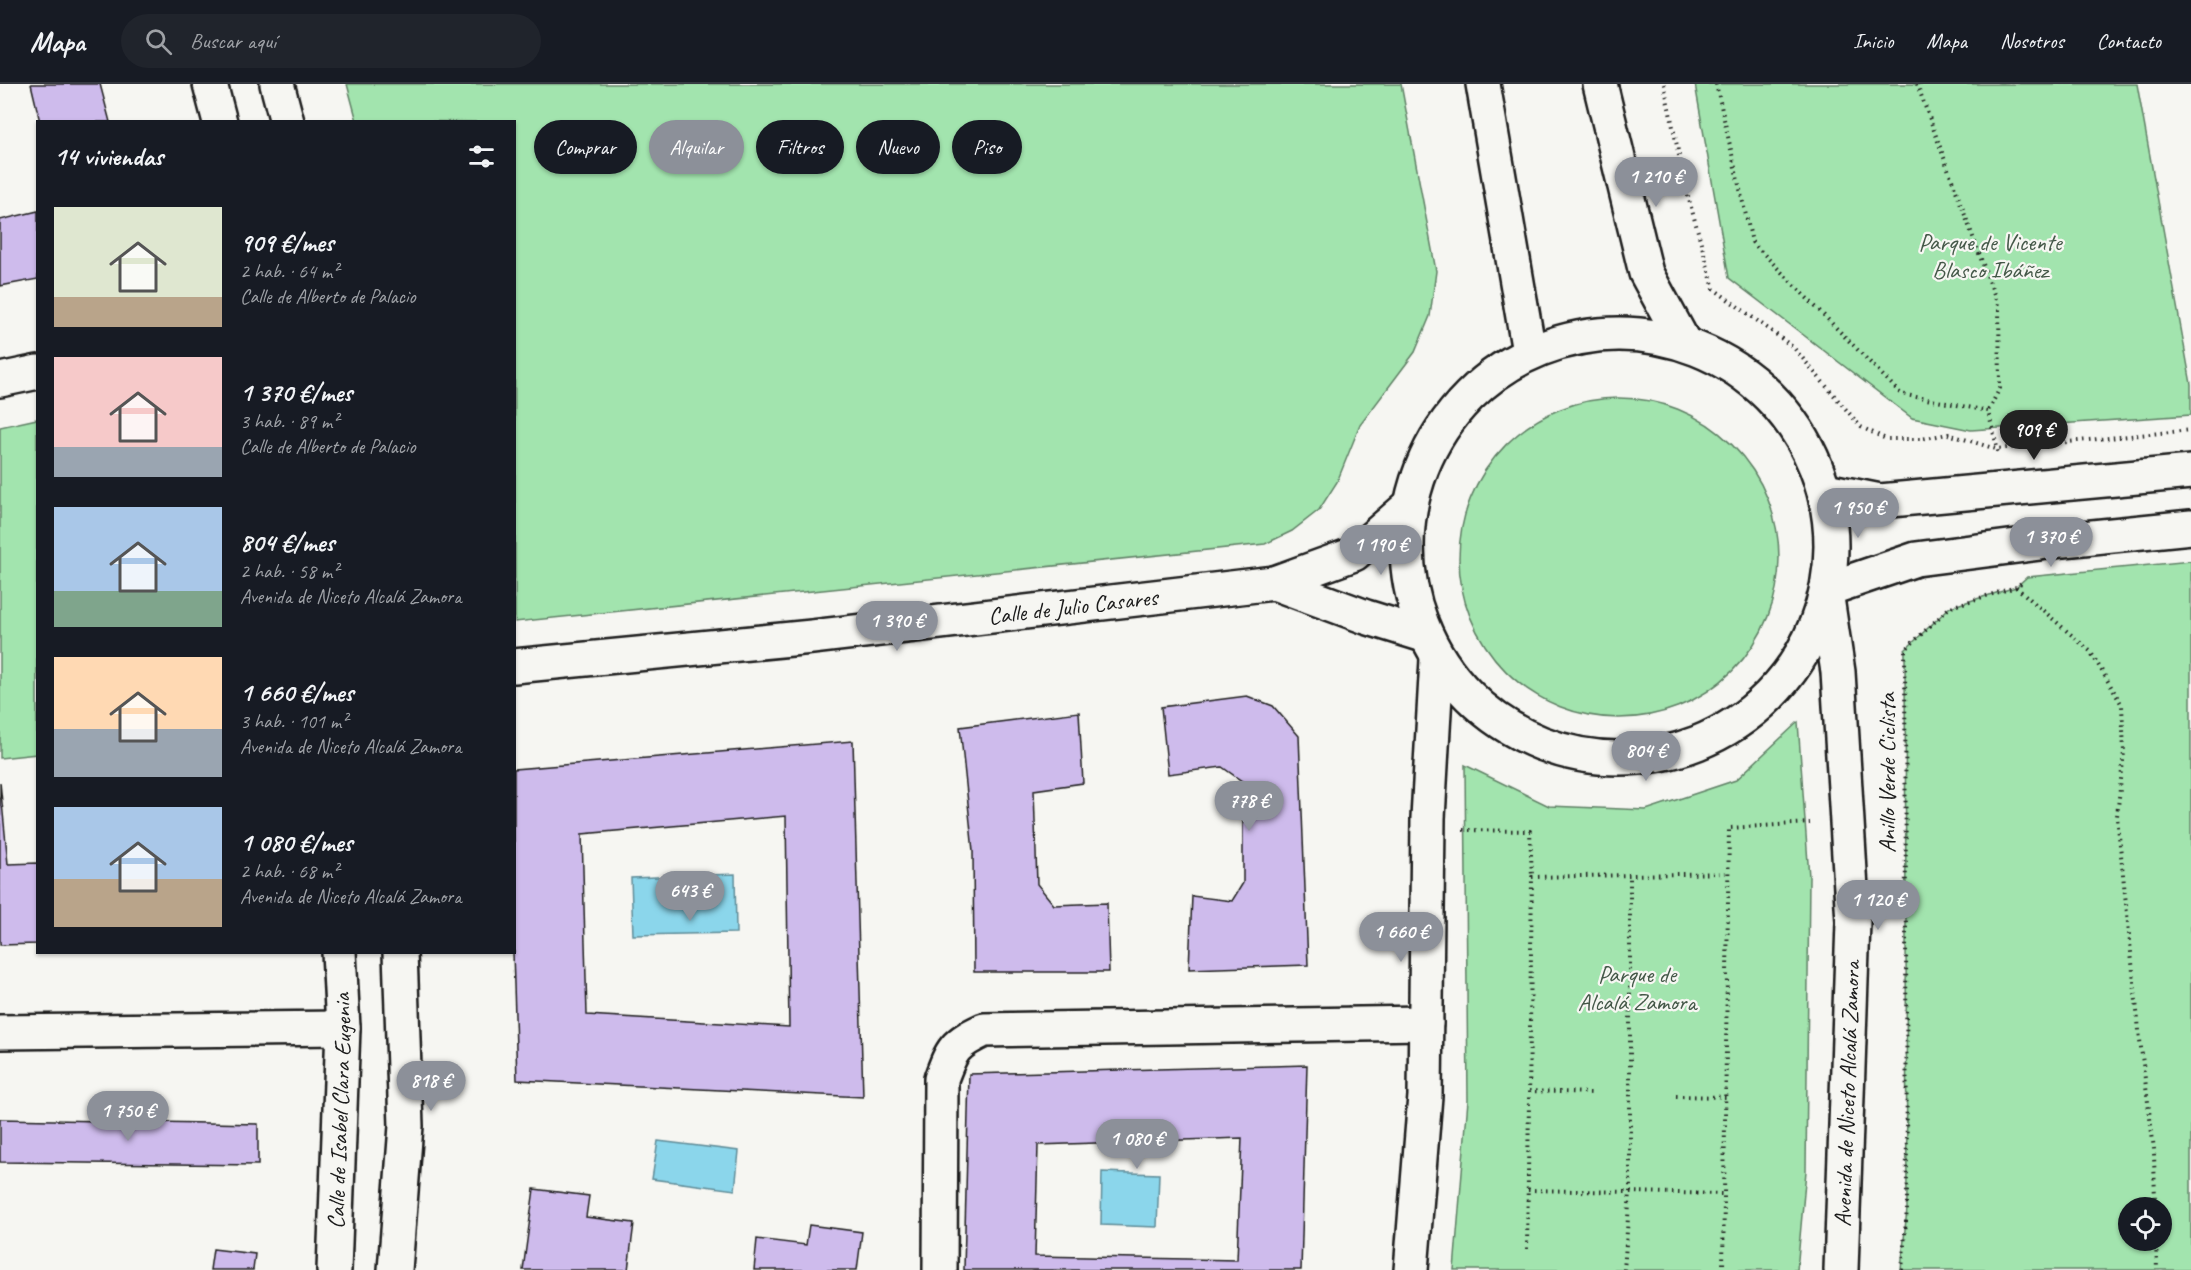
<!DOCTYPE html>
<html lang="es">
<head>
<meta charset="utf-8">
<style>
  body { margin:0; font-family:Caveat,sans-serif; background:#20242c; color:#f1f3f6; height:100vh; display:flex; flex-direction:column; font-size:22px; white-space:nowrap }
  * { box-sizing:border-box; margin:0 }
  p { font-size:20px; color:#9ea1a6 }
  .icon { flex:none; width:33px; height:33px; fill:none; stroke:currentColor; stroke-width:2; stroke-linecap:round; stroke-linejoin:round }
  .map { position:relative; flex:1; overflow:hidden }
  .panel { position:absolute; left:36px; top:36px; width:480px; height:834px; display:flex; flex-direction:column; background:#171b24; border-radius:0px; box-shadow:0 2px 4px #0004 }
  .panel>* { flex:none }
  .banner { position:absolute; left:534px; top:36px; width:570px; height:54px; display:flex; gap:12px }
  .controls { position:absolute; left:2118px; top:1113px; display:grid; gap:12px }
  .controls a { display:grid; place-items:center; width:54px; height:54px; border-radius:50%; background:#171b24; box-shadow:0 2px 4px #0004; font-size:30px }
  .price { position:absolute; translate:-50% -51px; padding:0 14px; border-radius:21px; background:#8c9099; color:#fff; font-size:20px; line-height:39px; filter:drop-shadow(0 2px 3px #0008) }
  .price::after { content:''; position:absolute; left:50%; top:36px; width:18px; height:14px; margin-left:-9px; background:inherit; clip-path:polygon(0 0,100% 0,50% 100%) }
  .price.on { background:#222; color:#fff }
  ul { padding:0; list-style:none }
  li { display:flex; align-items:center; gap:18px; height:150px; padding:0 18px }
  li span { display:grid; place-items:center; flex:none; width:168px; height:120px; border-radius:0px; color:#555 }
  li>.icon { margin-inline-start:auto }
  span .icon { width:72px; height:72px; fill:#fffc; stroke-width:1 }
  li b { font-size:26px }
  h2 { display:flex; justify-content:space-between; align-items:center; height:72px; padding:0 18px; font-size:26px }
  .tag { padding:0 21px; border-radius:27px; background:#171b24; box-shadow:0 2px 4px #0004; font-size:21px; line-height:54px }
  .tag.on { background:#8c9099; color:#fff }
  header { display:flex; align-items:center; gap:36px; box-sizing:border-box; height:84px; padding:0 30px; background:#171b24; border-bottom:2px solid #363941 }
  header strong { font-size:28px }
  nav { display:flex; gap:33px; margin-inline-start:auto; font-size:21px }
  .search { width:420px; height:54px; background:#20242c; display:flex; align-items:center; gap:15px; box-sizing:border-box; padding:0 21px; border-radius:33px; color:#9ea1a6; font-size:22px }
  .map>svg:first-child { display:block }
  .green { fill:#a2e4ae; stroke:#5f8065; stroke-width:1.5; fill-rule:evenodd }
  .water { fill:#8bd6eb; stroke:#5f8c98; stroke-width:1.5 }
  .building { fill:#cebbec; stroke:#1c1c1c; stroke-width:1.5; fill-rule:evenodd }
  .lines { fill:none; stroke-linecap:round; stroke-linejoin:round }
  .minor-casing { stroke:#1c1c1c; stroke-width:38 }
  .path { stroke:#1c1c1c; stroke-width:4; stroke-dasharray:1.5 4.5; stroke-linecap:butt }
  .minor { stroke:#f6f6f2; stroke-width:33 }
  .labels { text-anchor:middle; stroke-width:4.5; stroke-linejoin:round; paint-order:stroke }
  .park-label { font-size:24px; fill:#445848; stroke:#f6f6f2 }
  .street-label { font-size:24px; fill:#1c1c1c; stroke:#f6f6f2 }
</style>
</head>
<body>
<header>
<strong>Mapa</strong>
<div class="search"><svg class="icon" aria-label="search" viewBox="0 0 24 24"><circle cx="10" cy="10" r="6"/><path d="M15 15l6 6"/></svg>Buscar aquí</div>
<nav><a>Inicio</a><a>Mapa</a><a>Nosotros</a><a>Contacto</a></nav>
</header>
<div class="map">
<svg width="2191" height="1186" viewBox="0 0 2191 1186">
  <rect width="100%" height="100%" fill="#f6f6f2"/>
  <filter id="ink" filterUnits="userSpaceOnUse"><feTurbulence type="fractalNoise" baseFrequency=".0167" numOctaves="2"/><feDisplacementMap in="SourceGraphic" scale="12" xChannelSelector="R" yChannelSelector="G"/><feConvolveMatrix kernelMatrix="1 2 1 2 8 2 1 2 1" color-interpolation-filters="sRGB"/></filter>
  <g filter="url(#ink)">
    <g class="green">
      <path d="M347,0h1054l35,187 -6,45 -15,36 -55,73 -23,57 -18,28 -27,21 -27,13 -750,78 -1,-500 -157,-1z"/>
      <path d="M1695,0h442l54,300v31l-220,15 -59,-12 -183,-140z"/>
      <circle cx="1619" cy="474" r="160"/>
      <path d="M37,335v335l-37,4v-331z"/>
      <path d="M2191,477v709h-290l6,-61 -2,-559 45,-43 66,-20 11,-10zM2128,1124h34v32h-34z"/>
      <path d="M1798,638l11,155 -3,294 -9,99h-343l14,-170 -3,-335 84,41 97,4 90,-30z"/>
    </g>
    <g class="water">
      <path d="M735,790l1,59 -103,2 -2,-57z"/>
      <path d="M658,1057l81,10 -4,39 -83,-11z"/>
      <path d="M1102,1088l57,2 -2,53 -56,-2z"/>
    </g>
    <g class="building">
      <path d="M31,0h69l10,38h-70z"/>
      <path d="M38,127v68l-38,7v-66z"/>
      <path d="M1247,612l26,10 26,30 9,229 -119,4 3,-73 40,5 11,-18v-101l-21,-15 -54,7 -7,-67z"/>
      <path d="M1079,628l4,71 -49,7 3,94 17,21 53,-2 2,69h-135l-1,-121 -13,-124z"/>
      <path d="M853,657l10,356 -346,-17 -4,-128h1v-183zM786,732l3,211 -202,-12 -5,-181z"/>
      <path d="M0,698l8,82 30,-1v81l-38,1z"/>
      <path d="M1307,981l-6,205h-337l5,-196zM1242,1054l-5,122 -202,-4 3,-111z"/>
      <path d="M0,1035l258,5v41l-258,-3z"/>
      <path d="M534,1105l55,7 -3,21 48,6 -6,47h-105z"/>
      <path d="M809,1141l53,7 -5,38h-103l3,-31 49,6z"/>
      <path d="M213,1165l42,5 -2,16h-43z"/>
    </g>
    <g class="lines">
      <g class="minor-casing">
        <g id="minor">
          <path d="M210,0l10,38"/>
          <path d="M277,0l10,38"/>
          <path d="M1483,0l46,268"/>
          <path d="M1600,0l46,189 38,70"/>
          <circle cx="1619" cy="462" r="212"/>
          <path d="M0,296l38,-8"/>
          <path d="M1825,406l55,11 311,-29"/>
          <path d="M1274,499l92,34 58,18"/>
          <path d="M1828,505l88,-30 147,-19 128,-13"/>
          <path d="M1827,514l11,74 15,250 -12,348"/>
          <path id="s1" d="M514,582l298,-29 462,-54 80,-29 54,-47"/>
          <path d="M0,948l343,-4"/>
          <path id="s2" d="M334,1186l9,-242 -4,-76"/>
          <path d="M395,1186l11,-144 -6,-174"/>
          <path d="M940,1186l1,-191c11,-30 13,-35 43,-49l442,-7"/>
          <path d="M1411,1186l14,-174 3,-278 9,-159"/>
        </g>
      </g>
      <g class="path">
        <path d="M1664,0l22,105 28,100 79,58 68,80 25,12h35l27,-5 48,15 195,-19"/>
        <path d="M1716,0l36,158 149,152 87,17 11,44"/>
        <path d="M1917,0l82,224 1,80 -12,23"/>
        <path d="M2016,503l74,64 32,54 2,47 -7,64 23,224 14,109 1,59"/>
        <path d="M1463,746l67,1 2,46"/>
        <path d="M1529,1007l64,2"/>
        <path d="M1676,1012l50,1"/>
        <path d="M1528,1106l197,4"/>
        <path d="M2156,1156l1,30"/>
        <path d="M1527,1165l5,-372 196,-4"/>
        <path d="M1624,1186l6,-78v-317"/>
        <path d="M1723,1186l6,-442 81,-5"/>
        <path d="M1902,1186l5,-61 -2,-559 45,-43 66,-20 5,-4"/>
      </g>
      <use href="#minor" class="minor"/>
    </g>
  </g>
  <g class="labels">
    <g class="park-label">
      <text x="1990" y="166">Parque de Vicente<tspan x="1990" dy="28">Blasco Ibáñez</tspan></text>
      <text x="1637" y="898">Parque de<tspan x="1637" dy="28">Alcalá Zamora</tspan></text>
    </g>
    <g class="street-label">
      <text dy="8" stroke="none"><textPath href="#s1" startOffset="562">Calle de Julio Casares</textPath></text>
      <text transform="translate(1887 689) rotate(-90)" y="8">Anillo Verde Ciclista</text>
      <text transform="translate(1847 1010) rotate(-88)" y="8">Avenida de Niceto Alcalá Zamora</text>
      <text dy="8" stroke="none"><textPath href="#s2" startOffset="159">Calle de Isabel Clara Eugenia</textPath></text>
    </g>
  </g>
</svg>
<div class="controls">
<a><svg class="icon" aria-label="locate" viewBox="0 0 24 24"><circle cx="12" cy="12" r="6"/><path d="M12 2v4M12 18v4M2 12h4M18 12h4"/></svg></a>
</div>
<b class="price" style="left:1656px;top:124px">1 210 €</b>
<b class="price on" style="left:2034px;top:377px">909 €</b>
<b class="price" style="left:1858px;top:455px">1 950 €</b>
<b class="price" style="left:2051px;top:484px">1 370 €</b>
<b class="price" style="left:1381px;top:492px">1 190 €</b>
<b class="price" style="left:897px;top:568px">1 390 €</b>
<b class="price" style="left:1646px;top:698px">804 €</b>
<b class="price" style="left:1249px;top:748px">778 €</b>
<b class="price" style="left:690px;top:838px">643 €</b>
<b class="price" style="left:1878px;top:847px">1 120 €</b>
<b class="price" style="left:1401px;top:879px">1 660 €</b>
<b class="price" style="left:431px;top:1028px">818 €</b>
<b class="price" style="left:128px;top:1058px">1 750 €</b>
<b class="price" style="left:1137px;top:1086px">1 080 €</b>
<div class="banner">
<a class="tag">Comprar</a>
<a class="tag on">Alquilar</a>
<a class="tag">Filtros</a>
<a class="tag">Nuevo</a>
<a class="tag">Piso</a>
</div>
<section class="panel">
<h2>14 viviendas<svg class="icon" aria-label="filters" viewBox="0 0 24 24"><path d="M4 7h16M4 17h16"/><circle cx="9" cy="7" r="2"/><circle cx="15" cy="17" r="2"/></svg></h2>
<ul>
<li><span style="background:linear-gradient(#dfe7d0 75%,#b9a48a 0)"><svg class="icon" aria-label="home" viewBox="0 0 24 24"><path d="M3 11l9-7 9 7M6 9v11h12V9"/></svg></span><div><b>909 €/mes</b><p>2 hab. · 64 m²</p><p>Calle de Alberto de Palacio</p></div></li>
<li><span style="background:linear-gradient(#f6c9c9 75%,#9aa5b1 0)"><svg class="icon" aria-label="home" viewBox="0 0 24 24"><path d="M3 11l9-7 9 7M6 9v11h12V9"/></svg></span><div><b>1 370 €/mes</b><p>3 hab. · 89 m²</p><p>Calle de Alberto de Palacio</p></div></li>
<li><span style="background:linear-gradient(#a9c7e8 70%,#7fa58c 0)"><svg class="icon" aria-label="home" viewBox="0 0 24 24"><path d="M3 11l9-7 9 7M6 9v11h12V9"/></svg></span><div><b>804 €/mes</b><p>2 hab. · 58 m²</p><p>Avenida de Niceto Alcalá Zamora</p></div></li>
<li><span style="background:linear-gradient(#ffd9b3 60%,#9aa5b1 0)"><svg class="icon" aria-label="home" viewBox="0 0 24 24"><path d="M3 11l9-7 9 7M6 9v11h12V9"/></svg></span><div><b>1 660 €/mes</b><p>3 hab. · 101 m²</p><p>Avenida de Niceto Alcalá Zamora</p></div></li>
<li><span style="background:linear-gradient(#a9c7e8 60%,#b9a48a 0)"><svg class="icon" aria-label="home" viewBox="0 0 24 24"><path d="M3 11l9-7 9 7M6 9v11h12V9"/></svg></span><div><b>1 080 €/mes</b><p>2 hab. · 68 m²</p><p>Avenida de Niceto Alcalá Zamora</p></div></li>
</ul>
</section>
</div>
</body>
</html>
